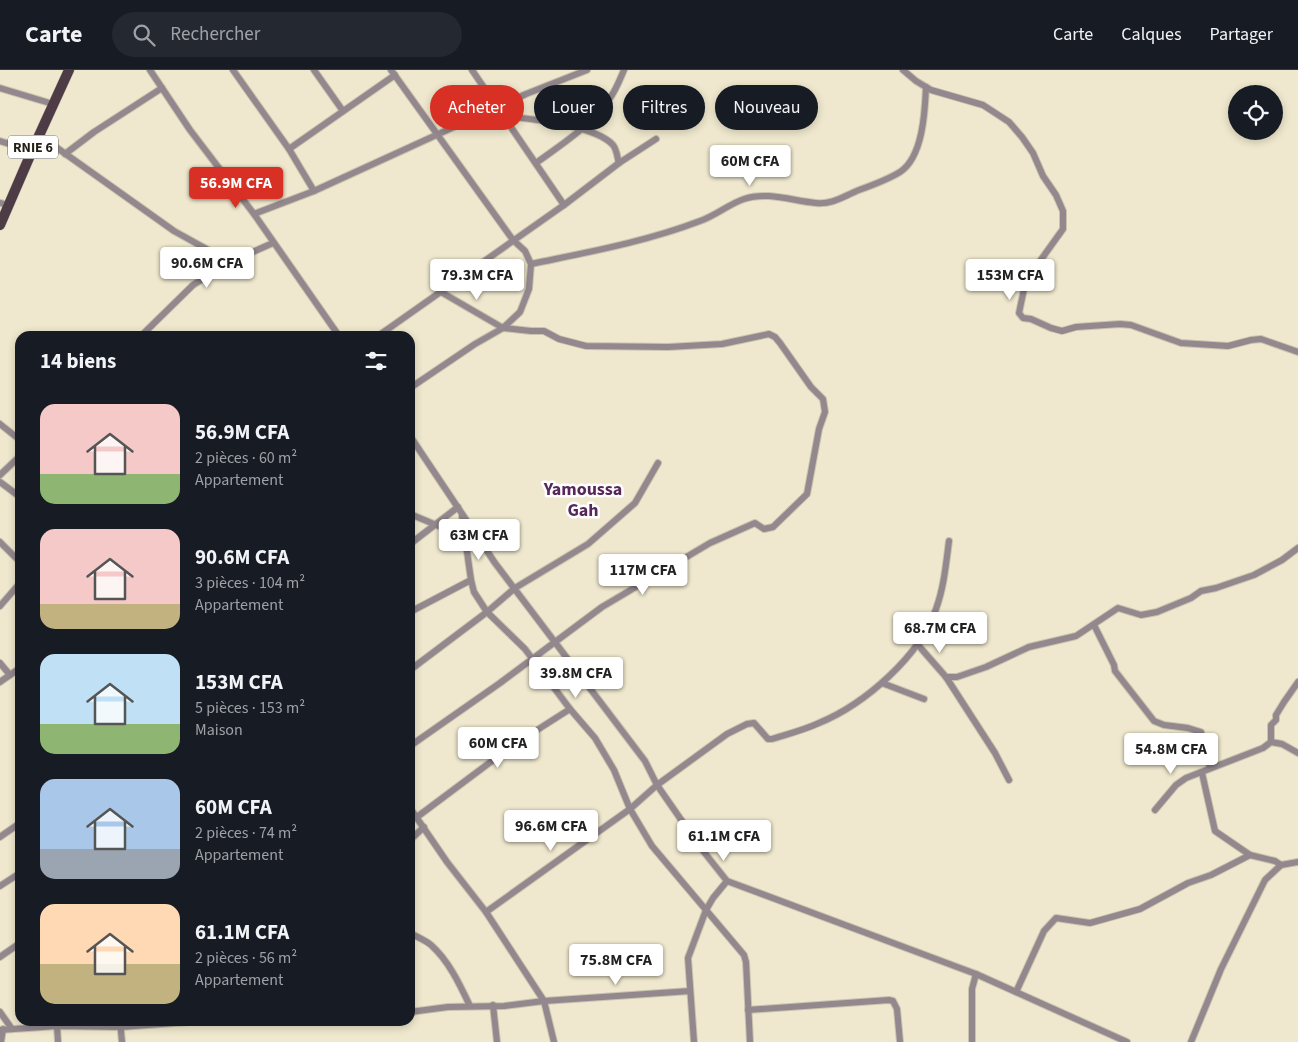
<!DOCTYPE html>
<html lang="fr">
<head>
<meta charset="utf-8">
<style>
  body { margin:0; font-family:"Source Sans 3",sans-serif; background:#242831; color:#f1f3f6; height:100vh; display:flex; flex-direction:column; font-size:19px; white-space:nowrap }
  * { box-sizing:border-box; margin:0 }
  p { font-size:16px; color:#9ea1a6 }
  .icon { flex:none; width:28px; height:28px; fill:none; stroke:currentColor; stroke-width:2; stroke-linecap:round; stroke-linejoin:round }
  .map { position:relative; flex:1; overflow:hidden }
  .drawer { position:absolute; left:15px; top:261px; width:400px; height:695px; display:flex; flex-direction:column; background:#171b24; border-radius:15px; box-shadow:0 2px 8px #0003 }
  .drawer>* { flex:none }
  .top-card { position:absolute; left:430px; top:15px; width:475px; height:45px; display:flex; gap:10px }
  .buttons { position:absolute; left:1228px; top:15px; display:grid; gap:10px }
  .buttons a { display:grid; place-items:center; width:55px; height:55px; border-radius:50%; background:#171b24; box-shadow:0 2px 8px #0003; font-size:25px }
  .price { position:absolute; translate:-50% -42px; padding:0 11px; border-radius:5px; background:#fff; color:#222; font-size:16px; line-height:32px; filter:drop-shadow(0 1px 2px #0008) }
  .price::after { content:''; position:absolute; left:50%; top:30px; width:15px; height:11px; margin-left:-8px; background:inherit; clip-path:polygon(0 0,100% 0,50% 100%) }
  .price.on { background:#d93025; color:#fff }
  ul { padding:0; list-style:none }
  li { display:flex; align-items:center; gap:15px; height:125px; padding:0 25px }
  li span { display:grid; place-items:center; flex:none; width:140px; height:100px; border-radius:15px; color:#555 }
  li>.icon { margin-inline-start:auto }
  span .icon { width:60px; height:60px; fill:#fffc; stroke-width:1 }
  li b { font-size:21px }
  h2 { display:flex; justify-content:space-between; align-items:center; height:60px; padding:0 25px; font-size:21px }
  .chip { padding:0 18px; border-radius:22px; background:#171b24; box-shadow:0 2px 8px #0003; font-size:18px; line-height:45px }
  .chip.on { background:#d93025; color:#fff }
  header { display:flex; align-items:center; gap:30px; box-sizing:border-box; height:70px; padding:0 25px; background:#171b24; border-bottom:1px solid #363941 }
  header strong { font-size:24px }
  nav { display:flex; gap:28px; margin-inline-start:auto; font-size:18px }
  .search { width:350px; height:45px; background:#242831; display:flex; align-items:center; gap:12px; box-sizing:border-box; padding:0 18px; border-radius:28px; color:#9ea1a6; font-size:19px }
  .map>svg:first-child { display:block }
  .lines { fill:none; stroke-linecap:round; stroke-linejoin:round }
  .minor-casing { stroke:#cac4ad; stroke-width:8 }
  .primary-casing { stroke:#cac4ad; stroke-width:11 }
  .minor { stroke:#92888e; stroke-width:6 }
  .primary { stroke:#4d3c46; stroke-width:10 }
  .labels { text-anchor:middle; stroke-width:5; stroke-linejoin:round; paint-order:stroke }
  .shield { fill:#fff; stroke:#65645d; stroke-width:1 }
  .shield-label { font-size:14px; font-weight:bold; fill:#232117 }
  .quarter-label { font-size:18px; font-weight:bold; fill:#56285a; stroke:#fff }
</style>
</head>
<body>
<header>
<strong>Carte</strong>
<div class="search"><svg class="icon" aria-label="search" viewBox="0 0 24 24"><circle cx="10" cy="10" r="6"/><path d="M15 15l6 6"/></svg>Rechercher</div>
<nav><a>Carte</a><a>Calques</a><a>Partager</a></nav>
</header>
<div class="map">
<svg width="1298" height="972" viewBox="0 0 1298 972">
  <rect width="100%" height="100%" fill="#efe8ce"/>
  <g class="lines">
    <g class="minor-casing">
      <g id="minor">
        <path d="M150,0l40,60 64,84 85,122"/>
        <path d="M233,0l56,79 25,42"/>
        <path d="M314,0l29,41"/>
        <path d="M391,0l122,170 12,11 6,13 -2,25 -9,23 -17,16 -28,16 -65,44"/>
        <path d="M472,0l92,135"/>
        <path d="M903,0l13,11 15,9 52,15 26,17 13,15 11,16 10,23 13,19 7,16v18l-33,46 -6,14 -5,24 4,5 8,1 20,9 11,3 14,-4 44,-3 11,1 50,18 47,3 23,-6 10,-1 37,13"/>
        <path d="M0,18l53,16"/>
        <path d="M504,46c26,3 91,9 109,29 4,5 4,12 6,18"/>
        <path d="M39,65l135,96 56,31"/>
        <path d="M0,71l32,10"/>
        <path d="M289,79l106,-74"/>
        <path d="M65,84l29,-22 68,-44"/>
        <path d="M536,93c26,-19 55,-37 74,-65 6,-8 10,-19 14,-28"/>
        <path d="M0,133l8,2"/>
        <path d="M254,144l60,-23 212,-97 61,-24"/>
        <path d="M531,194c57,-12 114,-22 169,-43 15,-5 29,-17 44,-22 23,-8 49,2 72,4 16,2 28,-7 43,-13 14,-5 28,-10 41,-18 23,-15 25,-61 26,-85"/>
        <path d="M141,266l52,-51 37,-23 43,-19"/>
        <path d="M378,266l186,-131 55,-42 37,-24"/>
        <path d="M0,354l20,16"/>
        <path d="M410,366l85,127 150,198 12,24 43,62 27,34 249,93 151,68"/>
        <path d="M0,405l20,-19"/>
        <path d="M0,412l20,15"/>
        <path d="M410,444l55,23"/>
        <path d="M462,446l9,64 3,12 13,20 38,37 45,60 25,29 19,32 16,39 22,37 92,109 2,7 4,80"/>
        <path d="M0,472l20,20"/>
        <path d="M410,474l48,-37"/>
        <path d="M0,536l20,-23"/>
        <path d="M410,542l61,-32"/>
        <path d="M1094,555l20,40 1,6 39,50 10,4 24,3 13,4 9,36"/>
        <path d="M918,575l28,32 49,76 14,27"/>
        <path d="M0,593l10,12"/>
        <path d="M410,600l77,-58 28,-24 73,-44 47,-41 23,-40"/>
        <path d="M946,607h11l29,-10 43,-20 47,-11 42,-28 23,7 16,-3 34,-14 10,-7 15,-3 38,-13 28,-15 16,-12"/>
        <path d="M0,612l20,-14"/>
        <path d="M882,613l42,16"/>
        <path d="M1271,672v-17l5,-5v-5l8,-13 14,-20"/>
        <path d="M410,676l90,-63 102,-76 108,-64 45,-20 9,6 9,-2 34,-33 12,-65 6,-17 -2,-13 -12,-12 -31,-44 -5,-6 -6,-3 -47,10 -54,3 -82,-1 -27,-7 -15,-8h-13l-28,-3 -62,-36"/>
        <path d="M1202,703l13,58 35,24 25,6 6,4"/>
        <path d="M410,738l37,54 39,50 58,89 10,41"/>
        <path d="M1155,740l21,-25 10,-7 77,-30 8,-6 11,2 16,9"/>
        <path d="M417,747l95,-71 58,-37"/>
        <path d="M0,767l20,-14"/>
        <path d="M410,770l14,-13"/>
        <path d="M0,816l20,-13"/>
        <path d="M486,842l144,-103 27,-24 70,-51 20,-10 7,-1 14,16h4c16,-5 32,-9 47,-16 46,-19 101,-67 117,-114 8,-22 10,-45 13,-68"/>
        <path d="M410,863c7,4 15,7 21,12 18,16 29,40 39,61"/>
        <path d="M0,887l20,-14"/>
        <path d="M1016,922l28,-61 12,-13 34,5 50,-14 48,-26 23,-8 39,-20"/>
        <path d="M493,935l4,37"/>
        <path d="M748,940l141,-10 4,1 4,8 3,33"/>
        <path d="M0,942l12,17"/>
        <path d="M410,942l38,-5 56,-1 40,-5 146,-10"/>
        <path d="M120,951l2,21"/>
        <path d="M57,956l1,16"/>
        <path d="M0,960l57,-4 64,1 81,-6"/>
        <path d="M1,972l2,-13"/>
        <path d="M694,972l-6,-84 18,-48 7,-12 14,-17"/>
        <path d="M972,972v-53l4,-15"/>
        <path d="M1191,972l30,-73 44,-89 16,-15 17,-3"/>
      </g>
    </g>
    <g class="primary-casing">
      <path id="primary" d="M0,155l32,-74 37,-81"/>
    </g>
    <use href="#minor" class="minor"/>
    <use href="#primary" class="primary"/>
  </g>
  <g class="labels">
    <rect class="shield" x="8" y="65.5" width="50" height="23" rx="4"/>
    <g class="shield-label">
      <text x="33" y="82">RNIE 6</text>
    </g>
    <g class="quarter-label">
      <text x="583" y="425">Yamoussa<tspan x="583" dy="21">Gah</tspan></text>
    </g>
  </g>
</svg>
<div class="buttons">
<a><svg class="icon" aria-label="locate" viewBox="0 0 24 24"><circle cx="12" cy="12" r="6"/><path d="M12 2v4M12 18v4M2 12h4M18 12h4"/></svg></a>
</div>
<b class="price" style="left:750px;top:117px">60M CFA</b>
<b class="price on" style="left:236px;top:139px">56.9M CFA</b>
<b class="price" style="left:207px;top:219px">90.6M CFA</b>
<b class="price" style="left:477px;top:231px">79.3M CFA</b>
<b class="price" style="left:1010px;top:231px">153M CFA</b>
<b class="price" style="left:479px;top:491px">63M CFA</b>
<b class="price" style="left:643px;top:526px">117M CFA</b>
<b class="price" style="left:940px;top:584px">68.7M CFA</b>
<b class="price" style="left:576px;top:629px">39.8M CFA</b>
<b class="price" style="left:498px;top:699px">60M CFA</b>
<b class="price" style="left:1171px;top:705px">54.8M CFA</b>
<b class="price" style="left:551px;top:782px">96.6M CFA</b>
<b class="price" style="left:724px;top:792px">61.1M CFA</b>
<b class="price" style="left:616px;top:916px">75.8M CFA</b>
<div class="top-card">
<a class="chip on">Acheter</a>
<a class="chip">Louer</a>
<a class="chip">Filtres</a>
<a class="chip">Nouveau</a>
</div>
<section class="drawer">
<h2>14 biens<svg class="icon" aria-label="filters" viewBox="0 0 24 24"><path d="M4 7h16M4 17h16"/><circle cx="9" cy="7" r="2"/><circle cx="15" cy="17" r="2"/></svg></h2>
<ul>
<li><span style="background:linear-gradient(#f6c9c9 70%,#8fb573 0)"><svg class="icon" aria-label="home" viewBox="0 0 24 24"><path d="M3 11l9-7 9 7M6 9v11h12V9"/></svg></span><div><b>56.9M CFA</b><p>2 pièces · 60 m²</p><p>Appartement</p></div></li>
<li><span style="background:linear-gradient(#f6c9c9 75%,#c2b280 0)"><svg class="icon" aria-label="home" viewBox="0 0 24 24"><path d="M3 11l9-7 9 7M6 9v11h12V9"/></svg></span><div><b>90.6M CFA</b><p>3 pièces · 104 m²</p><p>Appartement</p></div></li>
<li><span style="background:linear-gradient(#bfe0f5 70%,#8fb573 0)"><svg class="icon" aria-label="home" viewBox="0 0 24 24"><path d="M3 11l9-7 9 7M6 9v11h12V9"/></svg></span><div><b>153M CFA</b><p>5 pièces · 153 m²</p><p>Maison</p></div></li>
<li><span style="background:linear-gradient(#a9c7e8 70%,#9aa5b1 0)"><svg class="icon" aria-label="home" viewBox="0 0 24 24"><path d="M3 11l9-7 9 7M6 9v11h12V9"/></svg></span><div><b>60M CFA</b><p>2 pièces · 74 m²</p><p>Appartement</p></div></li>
<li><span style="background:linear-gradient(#ffd9b3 60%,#c2b280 0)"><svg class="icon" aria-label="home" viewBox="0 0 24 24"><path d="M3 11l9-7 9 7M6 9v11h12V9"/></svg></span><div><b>61.1M CFA</b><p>2 pièces · 56 m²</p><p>Appartement</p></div></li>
</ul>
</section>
</div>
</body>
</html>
